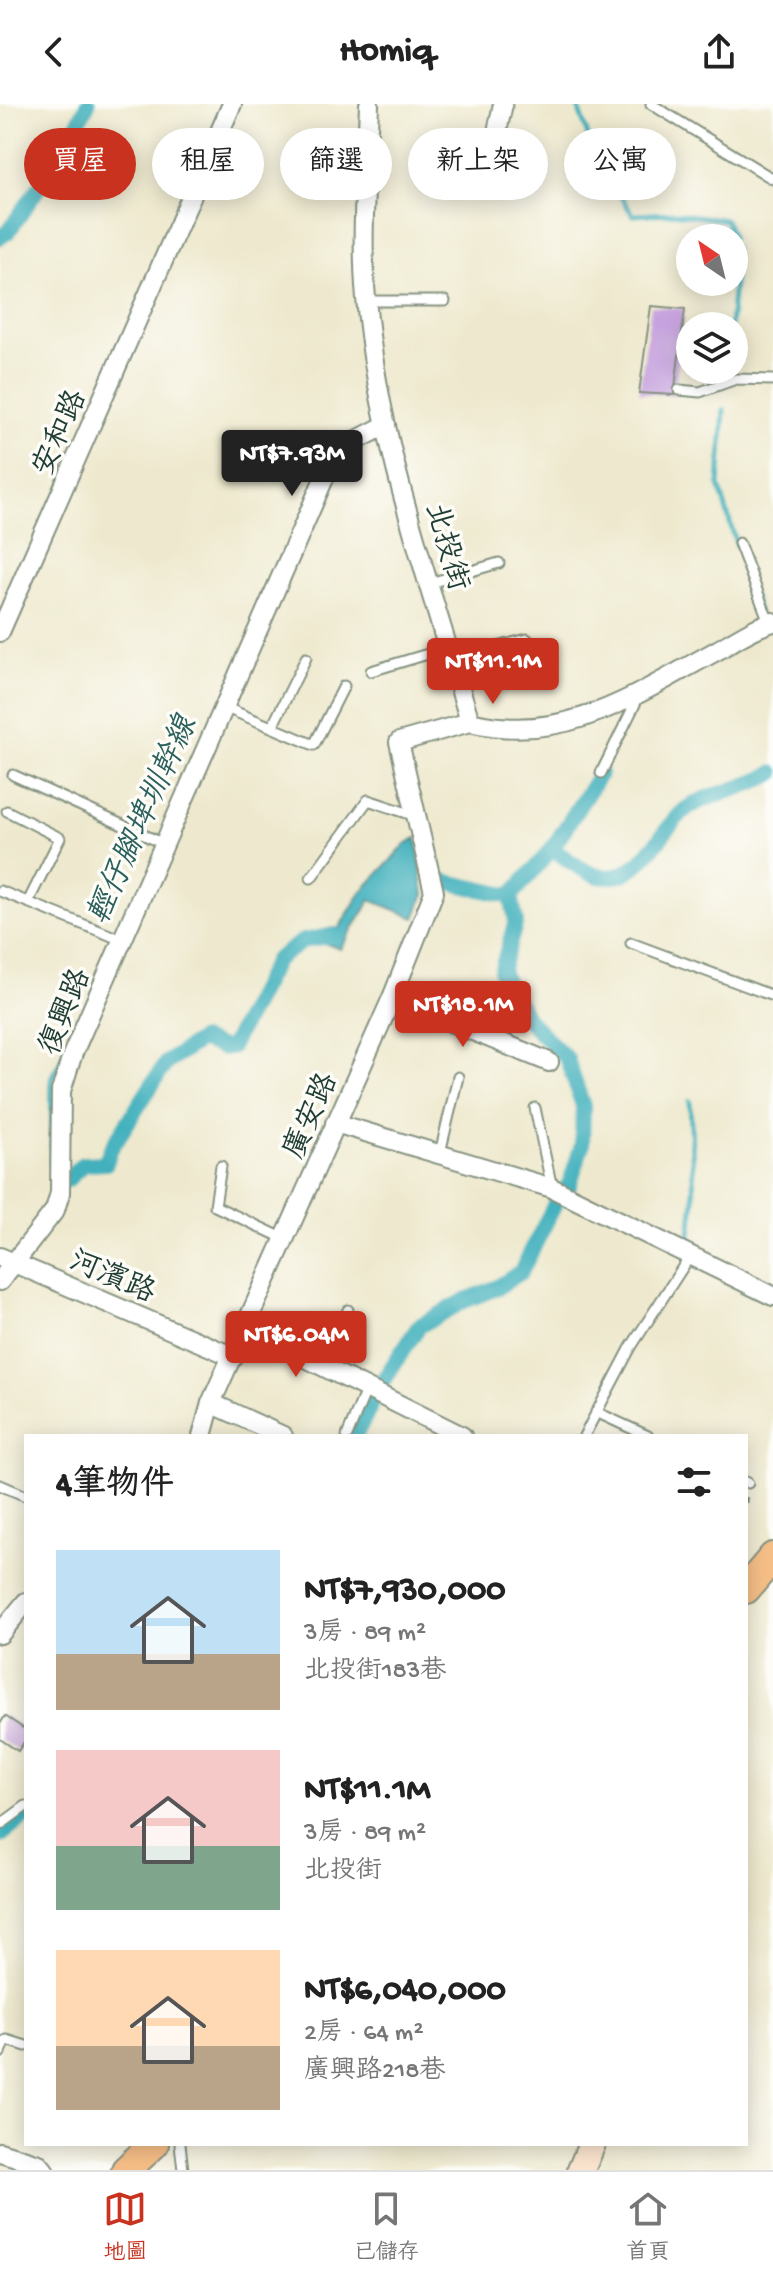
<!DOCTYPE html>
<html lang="zh-TW">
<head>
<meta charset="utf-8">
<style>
  body { margin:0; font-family:"Gochi Hand","LXGW WenKai TC",sans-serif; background:#f2f2f2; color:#222; height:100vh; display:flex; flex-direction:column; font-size:30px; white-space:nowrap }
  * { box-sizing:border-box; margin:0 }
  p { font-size:26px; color:#767676 }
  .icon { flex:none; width:44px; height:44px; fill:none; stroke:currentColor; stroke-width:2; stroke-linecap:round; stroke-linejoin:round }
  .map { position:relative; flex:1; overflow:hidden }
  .side { position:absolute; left:24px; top:1330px; width:724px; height:712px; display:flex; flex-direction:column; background:#fff; border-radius:0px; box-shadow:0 4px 20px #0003 }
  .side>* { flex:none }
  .guide { position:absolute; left:24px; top:24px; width:726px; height:72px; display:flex; gap:16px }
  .needle { width:52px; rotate:325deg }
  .tools { position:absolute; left:676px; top:120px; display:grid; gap:16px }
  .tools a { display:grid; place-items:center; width:72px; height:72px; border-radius:50%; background:#fff; box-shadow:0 4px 20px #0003; font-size:40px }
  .price { position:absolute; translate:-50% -68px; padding:0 18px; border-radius:8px; background:#c8321e; color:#fff; font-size:26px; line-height:52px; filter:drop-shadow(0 2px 4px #0008) }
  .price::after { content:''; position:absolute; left:50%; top:48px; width:24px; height:18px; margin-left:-12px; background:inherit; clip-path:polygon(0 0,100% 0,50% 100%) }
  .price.current { background:#222; color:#fff }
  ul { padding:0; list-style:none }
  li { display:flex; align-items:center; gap:24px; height:200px; padding:0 32px }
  li span { display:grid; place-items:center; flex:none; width:224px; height:160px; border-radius:0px; color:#555 }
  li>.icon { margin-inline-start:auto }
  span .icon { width:96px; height:96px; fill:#fffc; stroke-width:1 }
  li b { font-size:34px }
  h2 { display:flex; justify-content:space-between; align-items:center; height:96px; padding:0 32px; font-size:34px }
  .chip { padding:0 28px; border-radius:36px; background:#fff; box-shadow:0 4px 20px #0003; font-size:28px; line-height:72px }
  .chip.current { background:#c8321e; color:#fff }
  header { display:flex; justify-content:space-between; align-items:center; height:104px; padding:0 32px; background:#fff; font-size:36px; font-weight:700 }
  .menu { display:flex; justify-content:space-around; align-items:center; height:112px; border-top:2px solid #e0e0e0; background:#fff; font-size:22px; color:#767676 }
  .menu a { display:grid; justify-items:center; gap:4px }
  .menu .current { color:#c8321e }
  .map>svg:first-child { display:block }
  .water { fill:#42b1bd; stroke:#307778; stroke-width:2 }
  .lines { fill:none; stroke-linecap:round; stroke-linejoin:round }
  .stream { stroke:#42b1bd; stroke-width:5 }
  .canal { stroke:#42b1bd; stroke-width:16 }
  .building { fill:#c6a2de }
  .lane-casing { stroke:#869381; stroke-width:13 }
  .street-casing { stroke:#869381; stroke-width:22 }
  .secondary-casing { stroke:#869381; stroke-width:30 }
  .primary-casing { stroke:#869381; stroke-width:32 }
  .path { stroke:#869381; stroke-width:3; stroke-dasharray:6 6; stroke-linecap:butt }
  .lane { stroke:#fff; stroke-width:9 }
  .street { stroke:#fff; stroke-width:18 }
  .secondary { stroke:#fbe5cf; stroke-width:26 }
  .primary { stroke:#f6be87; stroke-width:28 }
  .labels { text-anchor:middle; stroke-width:7; stroke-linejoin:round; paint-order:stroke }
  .street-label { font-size:30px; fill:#1f3d34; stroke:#fdfcf7 }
  .water-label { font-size:32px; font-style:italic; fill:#2a605d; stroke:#fdfcf7 }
</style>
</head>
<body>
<header><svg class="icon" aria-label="back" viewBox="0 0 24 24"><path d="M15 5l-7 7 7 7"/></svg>Homiq<svg class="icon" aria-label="share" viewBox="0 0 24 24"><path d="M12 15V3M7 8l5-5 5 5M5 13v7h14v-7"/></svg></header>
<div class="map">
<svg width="773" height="2066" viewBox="0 0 773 2066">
  <rect width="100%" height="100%" fill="#fdfcf7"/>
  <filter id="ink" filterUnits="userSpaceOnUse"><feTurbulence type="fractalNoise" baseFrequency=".0125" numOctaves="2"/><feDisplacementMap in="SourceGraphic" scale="16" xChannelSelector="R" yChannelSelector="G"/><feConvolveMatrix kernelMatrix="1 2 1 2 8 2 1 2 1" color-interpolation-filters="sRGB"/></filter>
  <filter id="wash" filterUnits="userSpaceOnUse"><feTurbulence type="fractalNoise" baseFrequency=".006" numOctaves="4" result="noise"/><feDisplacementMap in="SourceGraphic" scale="32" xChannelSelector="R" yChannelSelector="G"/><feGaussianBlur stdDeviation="1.8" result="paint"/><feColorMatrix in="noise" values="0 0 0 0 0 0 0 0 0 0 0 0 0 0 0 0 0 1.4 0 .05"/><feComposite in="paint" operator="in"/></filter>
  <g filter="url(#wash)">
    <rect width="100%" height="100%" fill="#eee9ce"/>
    <path class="water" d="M417,734l7,57 -9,23 -44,-18 -31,49 -37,-14 36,-7 22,-36 46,-49z"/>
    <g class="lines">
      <g class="stream">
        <path d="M577,0l19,55 37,56 39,-2 54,7 6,18"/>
        <path d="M734,143v35"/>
        <path d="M730,222l4,-44"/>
        <path d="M727,270v-4"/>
        <path d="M724,306l-5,75 18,61"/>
        <path d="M745,467l13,40"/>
        <path d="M51,1061l1,-86 13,-29"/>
        <path d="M689,1139l5,-43 -4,-99"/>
      </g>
      <g class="canal">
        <path d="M0,133l8,-5 55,-80 25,-48"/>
        <path d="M552,745l48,-76"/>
        <path d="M439,776l72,16"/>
        <path d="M511,792l41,-47c13,8 28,21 43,26 44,13 64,-45 91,-66 20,-15 62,-20 87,-36"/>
        <path d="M67,1076l16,-16 23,-1 4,-13 56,-87 34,-23 22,8 9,-1 45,-87 27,-19 31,-6"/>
        <path d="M355,1332l31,-60 33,-50 45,-25 34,-14 23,-15 37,-74 11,-12 13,-41 1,-39 -16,-47 -40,-40 -26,-47 15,-51 -5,-25"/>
        <path d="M0,1732l26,-20"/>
      </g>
    </g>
    <g id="blocks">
      <g class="building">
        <path d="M651,202l34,3 -11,86 -35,-2z"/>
        <path d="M5,1612l21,14v9l-8,12 -18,-12v-15z"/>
      </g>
    </g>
  </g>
  <g filter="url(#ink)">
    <use href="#blocks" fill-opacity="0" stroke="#869381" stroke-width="2"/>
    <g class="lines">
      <g class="lane-casing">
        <g id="lane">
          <path d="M651,0l122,75"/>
          <path d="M366,197h79"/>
          <path d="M679,286l21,2 36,-13 37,1"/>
          <path d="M739,439l30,79"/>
          <path d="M430,479l69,-20"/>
          <path d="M452,555l75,-20"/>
          <path d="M371,567l77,-23"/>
          <path d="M224,603l90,38 30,-59"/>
          <path d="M272,623l34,-69"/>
          <path d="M601,669l38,-77"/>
          <path d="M13,671l151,69"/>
          <path d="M7,707l53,27 -32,64"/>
          <path d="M311,774l57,-78 48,16"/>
          <path d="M0,787l122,49"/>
          <path d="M631,839l142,53"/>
          <path d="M535,1004l17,80"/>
          <path d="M440,1049l18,-76"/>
          <path d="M221,1062l-6,40 70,33"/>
          <path d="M323,1265l25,-59"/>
          <path d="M596,1308l52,24"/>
          <path d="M347,1332l19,-46"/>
          <path d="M584,1332l47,-89 59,-91"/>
          <path d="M746,1378l2,1"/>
          <path d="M0,1381l26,11"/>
          <path d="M0,1721l26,-19"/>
          <path d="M0,1949l7,-13 19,6"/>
          <path d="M180,2040l3,26"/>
        </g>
      </g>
      <g class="street-casing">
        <g id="street">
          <path d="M369,0c-2,64 -9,130 -3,194 12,144 64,286 104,424 96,24 168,-29 248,-72 17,-10 36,-23 55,-28"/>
          <path d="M492,51l11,-51"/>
          <path d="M0,528l232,-528"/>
          <path d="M392,894l157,64"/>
          <path d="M335,1019l217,65 221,108"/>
          <path d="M0,1153l234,100"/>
          <path d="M0,1177l55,-71 5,-17 1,-102 12,-38 263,-602 50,-26"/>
          <path d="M246,1224l216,108"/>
          <path d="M211,1299l72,33"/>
          <path d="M202,1332l9,-33 181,-405 42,-106 -35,-150 71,-20"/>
          <path d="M0,1530l26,-32"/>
          <path d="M0,2048l39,12 5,6"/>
        </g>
      </g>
      <g class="secondary-casing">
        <path id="secondary" d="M581,2066l11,-26"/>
      </g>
      <g class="primary-casing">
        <g id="primary">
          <path d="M746,1485l27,-32"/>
          <path d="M126,2066l28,-26"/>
        </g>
      </g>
      <path class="path" d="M746,1399l1,-9"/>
      <use href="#lane" class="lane"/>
      <use href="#street" class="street"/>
      <use href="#secondary" class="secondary"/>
      <use href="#primary" class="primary"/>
    </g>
  </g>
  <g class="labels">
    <g class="street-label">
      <text transform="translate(58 328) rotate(-66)" y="10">安和路</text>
      <text transform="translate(449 442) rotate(74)" y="10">北投街</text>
      <text transform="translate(63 907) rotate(-68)" y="10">復興路</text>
      <text transform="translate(309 1011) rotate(-66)" y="10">廣安路</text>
      <text transform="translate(113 1171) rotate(23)" y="10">河濱路</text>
    </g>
    <g class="water-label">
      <text transform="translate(140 715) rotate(-66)" y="11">輕仔腳埤圳幹線</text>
    </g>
  </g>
</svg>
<div class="tools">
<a><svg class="needle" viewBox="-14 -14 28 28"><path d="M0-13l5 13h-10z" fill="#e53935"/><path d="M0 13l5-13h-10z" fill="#767676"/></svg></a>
<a><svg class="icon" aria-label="layers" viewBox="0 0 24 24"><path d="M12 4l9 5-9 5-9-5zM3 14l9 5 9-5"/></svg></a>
</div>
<b class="price current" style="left:292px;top:394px">NT$7.93M</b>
<b class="price" style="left:493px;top:602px">NT$11.1M</b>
<b class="price" style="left:463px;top:945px">NT$18.1M</b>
<b class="price" style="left:296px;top:1275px">NT$6.04M</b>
<div class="guide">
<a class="chip current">買屋</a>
<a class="chip">租屋</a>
<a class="chip">篩選</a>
<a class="chip">新上架</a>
<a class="chip">公寓</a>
</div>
<section class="side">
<h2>4筆物件<svg class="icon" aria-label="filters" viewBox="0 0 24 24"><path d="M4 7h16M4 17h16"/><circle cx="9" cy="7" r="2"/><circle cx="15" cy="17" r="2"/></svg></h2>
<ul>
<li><span style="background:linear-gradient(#bfe0f5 65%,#b9a48a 0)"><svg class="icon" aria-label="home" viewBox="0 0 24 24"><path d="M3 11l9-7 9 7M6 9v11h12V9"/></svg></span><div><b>NT$7,930,000</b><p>3房 · 89 m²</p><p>北投街183巷</p></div></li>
<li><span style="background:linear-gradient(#f6c9c9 60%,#7fa58c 0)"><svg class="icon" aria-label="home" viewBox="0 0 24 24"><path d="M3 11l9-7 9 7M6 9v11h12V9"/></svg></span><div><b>NT$11.1M</b><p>3房 · 89 m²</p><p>北投街</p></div></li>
<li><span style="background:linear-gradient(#ffd9b3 60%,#b9a48a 0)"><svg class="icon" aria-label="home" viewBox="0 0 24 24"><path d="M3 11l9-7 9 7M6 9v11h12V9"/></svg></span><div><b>NT$6,040,000</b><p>2房 · 64 m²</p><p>廣興路218巷</p></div></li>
</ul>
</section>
</div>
<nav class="menu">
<a class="current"><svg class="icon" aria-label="map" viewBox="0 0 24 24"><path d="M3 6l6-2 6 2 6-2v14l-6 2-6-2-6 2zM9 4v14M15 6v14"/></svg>地圖</a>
<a><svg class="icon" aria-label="saved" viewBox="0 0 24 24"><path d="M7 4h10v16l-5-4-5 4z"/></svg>已儲存</a>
<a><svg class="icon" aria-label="home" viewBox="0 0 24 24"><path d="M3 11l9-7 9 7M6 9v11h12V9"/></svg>首頁</a>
</nav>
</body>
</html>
